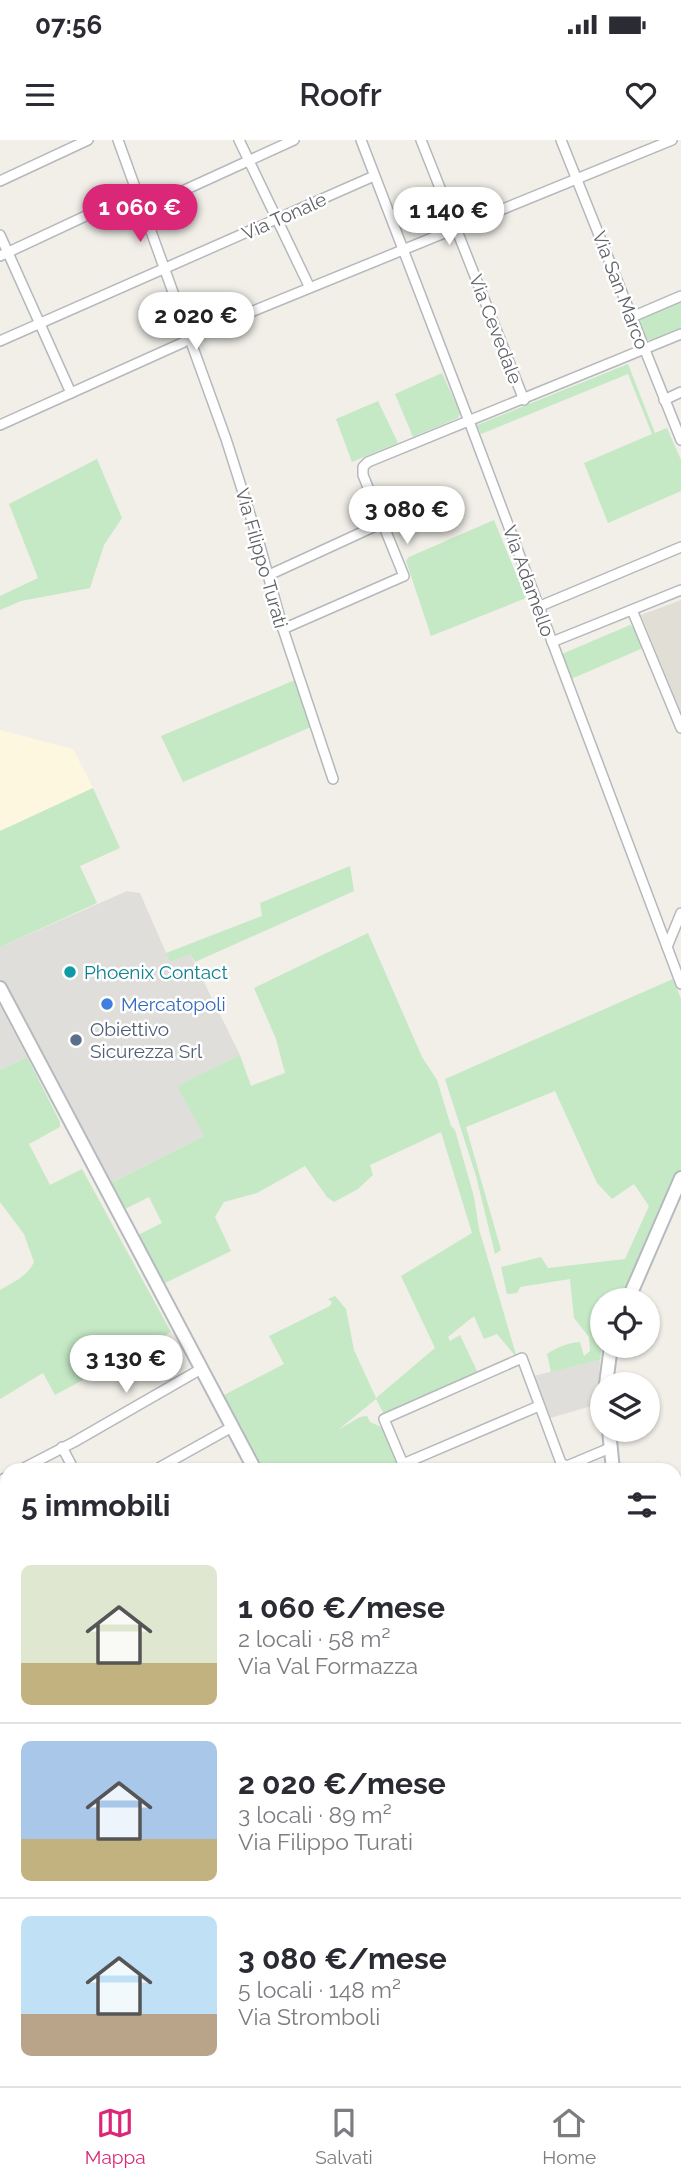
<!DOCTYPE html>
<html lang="it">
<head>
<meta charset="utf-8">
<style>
  body { margin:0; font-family:Raleway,sans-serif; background:#f2f2f3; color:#2b2b33; height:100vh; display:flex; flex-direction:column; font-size:26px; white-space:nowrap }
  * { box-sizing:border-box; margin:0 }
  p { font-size:23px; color:#7c7c81 }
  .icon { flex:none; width:38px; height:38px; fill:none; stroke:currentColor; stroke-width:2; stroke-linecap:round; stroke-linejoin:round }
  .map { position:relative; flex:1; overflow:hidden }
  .details { position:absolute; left:0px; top:1323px; width:682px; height:623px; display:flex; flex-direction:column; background:#fff; border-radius:21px 21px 0 0; box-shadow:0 2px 5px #0004 }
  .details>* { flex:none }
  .controls { position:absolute; left:590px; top:1148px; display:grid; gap:14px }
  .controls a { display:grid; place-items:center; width:70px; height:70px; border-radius:50%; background:#fff; box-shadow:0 2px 5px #0004; font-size:35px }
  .price { position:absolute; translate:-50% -60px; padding:0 16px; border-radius:24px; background:#fff; color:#222; font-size:23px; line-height:46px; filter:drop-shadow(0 2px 4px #0008) }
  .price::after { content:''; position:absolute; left:50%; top:42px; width:21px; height:16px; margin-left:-10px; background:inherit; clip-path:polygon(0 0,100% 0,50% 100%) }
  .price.selected { background:#db2777; color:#fff }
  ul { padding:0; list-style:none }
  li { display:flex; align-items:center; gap:21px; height:175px; padding:0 21px }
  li+li { border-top:2px solid #e1e1e2 }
  li span { display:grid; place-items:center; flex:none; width:196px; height:140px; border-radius:10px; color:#555 }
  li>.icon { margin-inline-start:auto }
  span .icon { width:84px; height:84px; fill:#fffc; stroke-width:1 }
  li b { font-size:30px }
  h2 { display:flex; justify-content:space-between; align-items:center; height:84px; padding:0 21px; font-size:30px }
  .status { display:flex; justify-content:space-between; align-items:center; height:49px; padding:0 35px; background:#fff; direction:ltr }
  .status svg { height:19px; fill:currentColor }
  header { display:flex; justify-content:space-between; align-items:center; height:91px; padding:0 21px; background:#fff; font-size:32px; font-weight:600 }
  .menu { display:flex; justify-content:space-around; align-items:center; height:98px; border-top:2px solid #e1e1e2; background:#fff; font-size:19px; color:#7c7c81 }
  .menu a { display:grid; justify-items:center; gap:4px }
  .menu .selected { color:#db2777 }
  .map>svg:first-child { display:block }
  .commercial { fill:#fef7e0 }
  .industrial { fill:#e0deda }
  .education { fill:#e1ded6 }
  .green { fill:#c5e8c5 }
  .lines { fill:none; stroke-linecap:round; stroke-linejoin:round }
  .street-casing { stroke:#b5b8bc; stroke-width:12 }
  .secondary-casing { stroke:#b6babf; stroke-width:16 }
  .street { stroke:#fff; stroke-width:9 }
  .secondary { stroke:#fff; stroke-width:12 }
  .culture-dot { fill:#0f9aa8; stroke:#fff; stroke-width:2.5 }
  .shop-dot { fill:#3f7fe0; stroke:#fff; stroke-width:2.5 }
  .service-dot { fill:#5c6f8a; stroke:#fff; stroke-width:2.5 }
  .labels { text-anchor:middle; stroke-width:5; stroke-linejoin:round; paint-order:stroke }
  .street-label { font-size:19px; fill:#5f6368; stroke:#fff }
  .culture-label { font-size:19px; fill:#0d838f; stroke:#fff; text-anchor:start }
  .shop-label { font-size:19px; fill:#366cbe; stroke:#fff; text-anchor:start }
  .service-label { font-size:19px; fill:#4e5e75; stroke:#fff; text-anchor:start }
</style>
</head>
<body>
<div class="status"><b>07:56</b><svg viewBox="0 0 49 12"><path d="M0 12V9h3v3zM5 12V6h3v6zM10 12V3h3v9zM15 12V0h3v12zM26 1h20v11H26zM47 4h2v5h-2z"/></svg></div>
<header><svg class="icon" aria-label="menu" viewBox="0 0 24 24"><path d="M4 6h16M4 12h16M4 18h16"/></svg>Roofr<svg class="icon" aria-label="heart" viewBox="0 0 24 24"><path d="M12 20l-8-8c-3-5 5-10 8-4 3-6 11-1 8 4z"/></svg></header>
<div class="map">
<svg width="681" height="1946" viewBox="0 0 681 1946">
  <rect width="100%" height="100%" fill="#f1efe8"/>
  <path class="commercial" d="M0,590l73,19 20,39 -93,43z"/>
  <g class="industrial">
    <path d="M127,751l13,2 30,69 20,-8 50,101 -62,31 26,50 -97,49 -107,-206v-32z"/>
    <path d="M0,866l27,51 -27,13z"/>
    <path d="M600,1220l-2,44 -51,15 -14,-43z"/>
  </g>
  <path class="education" d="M681,460v112l-40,-97z"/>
  <g class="green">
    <path d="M681,160v29l-29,12 -6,-2 -7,-17 1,-3z"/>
    <path d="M628,224l27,69 12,-5 14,32v31l-73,32 -24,-60 68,-29 -24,-60 -147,60 -4,-9z"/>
    <path d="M442,233l18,40 -2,5 -45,19 -18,-43z"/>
    <path d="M378,261l20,42 -46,19 -16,-43z"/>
    <path d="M97,319l25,59 -18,27 -14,43 -69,13 -21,9v-14l38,-18 -29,-74z"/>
    <path d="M494,380l32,78 -95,38 -25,-75 3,-4z"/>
    <path d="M630,485l4,3 9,20 -72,31 -9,-25z"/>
    <path d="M295,540l16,47 -128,55 -22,-46z"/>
    <path d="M93,648l27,60 -40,18 17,37 -97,44v-116z"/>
    <path d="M350,726l4,25 -159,71 -5,-8 -20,8 -4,-9 96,-37 -2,-13z"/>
    <path d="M368,793l54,124 15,23 14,46 4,4 19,67 5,32 38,129 -20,-24 -13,5 -10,-23 -26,21 2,4 10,-6 19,40 -93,43 -10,-19 -38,31 22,-13 7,-1 3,6 11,5 20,43h-141l-38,-74 62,-32 -15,-28 61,-30 2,-4 -4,-3 7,-3 11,13 8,41 22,48 59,-50 -34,-72 71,-43 -31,-101 -71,33 3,10 -15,14 -24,13 -7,-5 -22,-31 -48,27 -33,9 -9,15 16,34 -70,34 -27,-48 28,-14 -13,-26 -28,14 -14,-26 97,-49 -27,-50 63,-31 11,31 34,-13 -9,-34 -22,-51z"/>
    <path d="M673,839l8,20v170l-59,131h-20v46l-2,14 -49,12 -4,-18c11,-7 20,-11 33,-12l4,14 6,-5 -1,-14 -15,-19 -4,-39 -50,8 -3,6 -10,1 -6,-27 40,-10 7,11 77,-9 24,-53 -15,-22 -22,15 -15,-16 -42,-92 -89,36 35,123 -6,4 -19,-78 -31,-97z"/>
    <path d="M27,917l33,65v5l-31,17 21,41 32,-16 89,163 -116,63 -12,-22 -43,26v-109c13,-8 27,-13 34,-28l-10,-28 -24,-32v-132z"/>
    <path d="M681,1357v163l-5,2v-163z"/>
    <path d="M334,1939h77l-13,7h-72l-2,-2z"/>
  </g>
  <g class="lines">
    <g class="street-casing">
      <g id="street">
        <path d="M118,0l108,299 34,107 23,83 50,150"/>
        <path d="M239,0l70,146"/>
        <path d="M361,0l108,281 212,563"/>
        <path d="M421,0l103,260"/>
        <path d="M561,0l120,300"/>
        <path d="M0,41l88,-41"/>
        <path d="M143,69l151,-69"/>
        <path d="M0,95l71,158"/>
        <path d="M0,116l137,-64"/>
        <path d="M632,177l49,-21"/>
        <path d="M0,201l374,-165"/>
        <path d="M664,260l17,-8"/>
        <path d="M0,285l182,-82 15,-9 475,-194"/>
        <path d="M269,435l113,-52"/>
        <path d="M538,467l143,-60"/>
        <path d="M632,470l49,118"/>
        <path d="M283,489l121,-53 -41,-101v-8l5,-5 313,-128"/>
        <path d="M552,502l129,-52"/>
        <path d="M667,807l14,-34"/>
        <path d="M539,1266l-136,58 -19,-45 138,-61 39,105 6,3 43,-18"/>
        <path d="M62,1307l12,23"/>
        <path d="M20,1330l54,-28 127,-73"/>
        <path d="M155,1330l77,-43"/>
        <path d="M0,1341l7,-4"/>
        <path d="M676,1352l5,-2"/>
        <path d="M0,1417l7,-4"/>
        <path d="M0,1501l7,12"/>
        <path d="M0,1549l7,-4"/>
        <path d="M676,1614l5,-2"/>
        <path d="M0,1632l7,13"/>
        <path d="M0,1682l7,-4"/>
        <path d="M676,1703l5,-2"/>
        <path d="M0,1787l7,-4"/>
        <path d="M676,1814l5,-2"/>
        <path d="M0,1830l7,-4"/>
        <path d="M676,1886l5,3"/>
        <path d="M676,1908l5,-8"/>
        <path d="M166,1939l4,7"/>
        <path d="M183,1946l13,-7"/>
        <path d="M310,1946l13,-7"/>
      </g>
    </g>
    <g class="secondary-casing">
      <g id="secondary">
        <path d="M0,848l255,482"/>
        <path d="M628,1160l53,-122"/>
        <path d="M606,1244l5,-38"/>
        <path d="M609,1290l4,40"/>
        <path d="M676,1914l3,32"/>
        <path d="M571,1939l3,7"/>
      </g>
    </g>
    <use href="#street" class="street"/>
    <use href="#secondary" class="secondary"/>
  </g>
  <circle class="culture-dot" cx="70" cy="832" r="7"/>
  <circle class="shop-dot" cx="107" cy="864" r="7"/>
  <circle class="service-dot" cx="76" cy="900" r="7"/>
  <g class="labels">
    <g class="street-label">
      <text transform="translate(284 76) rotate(-24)" y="7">Via Tonale</text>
      <text transform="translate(621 150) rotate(69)" y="7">Via San Marco</text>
      <text transform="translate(496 189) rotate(69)" y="7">Via Cevedale</text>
      <text transform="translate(262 418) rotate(74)" y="7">Via Filippo Turati</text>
      <text transform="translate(529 441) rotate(70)" y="7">Via Adamello</text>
    </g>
    <g class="culture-label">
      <text x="84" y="839">Phoenix Contact</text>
    </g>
    <g class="shop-label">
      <text x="121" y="871">Mercatopoli</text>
    </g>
    <g class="service-label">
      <text x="90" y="896">Obiettivo<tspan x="90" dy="22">Sicurezza Srl</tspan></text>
    </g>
  </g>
</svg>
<div class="controls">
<a><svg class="icon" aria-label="locate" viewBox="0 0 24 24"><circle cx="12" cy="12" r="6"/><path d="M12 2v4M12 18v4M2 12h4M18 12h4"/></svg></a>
<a><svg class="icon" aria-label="layers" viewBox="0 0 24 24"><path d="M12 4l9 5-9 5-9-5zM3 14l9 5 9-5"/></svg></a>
</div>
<b class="price selected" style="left:140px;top:104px">1 060 €</b>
<b class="price" style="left:449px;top:107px">1 140 €</b>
<b class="price" style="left:196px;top:212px">2 020 €</b>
<b class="price" style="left:407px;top:406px">3 080 €</b>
<b class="price" style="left:126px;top:1255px">3 130 €</b>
<section class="details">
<h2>5 immobili<svg class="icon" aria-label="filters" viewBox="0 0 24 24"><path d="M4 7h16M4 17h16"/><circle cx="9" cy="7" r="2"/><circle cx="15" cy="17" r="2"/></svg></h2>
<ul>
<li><span style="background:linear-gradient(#dfe7d0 70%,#c2b280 0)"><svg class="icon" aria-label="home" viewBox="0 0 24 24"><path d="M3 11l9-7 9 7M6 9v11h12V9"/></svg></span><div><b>1 060 €/mese</b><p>2 locali · 58 m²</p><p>Via Val Formazza</p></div></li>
<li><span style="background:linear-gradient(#a9c7e8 70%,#c2b280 0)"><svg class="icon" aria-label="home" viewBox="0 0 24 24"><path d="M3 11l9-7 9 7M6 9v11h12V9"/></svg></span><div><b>2 020 €/mese</b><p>3 locali · 89 m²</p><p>Via Filippo Turati</p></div></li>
<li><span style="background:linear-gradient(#bfe0f5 70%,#b9a48a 0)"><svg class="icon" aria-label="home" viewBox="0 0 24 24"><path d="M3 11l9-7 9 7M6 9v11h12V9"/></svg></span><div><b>3 080 €/mese</b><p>5 locali · 148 m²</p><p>Via Stromboli</p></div></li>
</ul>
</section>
</div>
<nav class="menu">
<a class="selected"><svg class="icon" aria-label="map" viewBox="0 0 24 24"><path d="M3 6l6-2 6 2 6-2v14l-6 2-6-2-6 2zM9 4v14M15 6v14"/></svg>Mappa</a>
<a><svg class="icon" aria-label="saved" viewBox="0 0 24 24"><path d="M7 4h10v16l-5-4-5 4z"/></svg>Salvati</a>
<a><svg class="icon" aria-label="home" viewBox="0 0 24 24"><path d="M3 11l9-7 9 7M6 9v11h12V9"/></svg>Home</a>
</nav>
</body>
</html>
